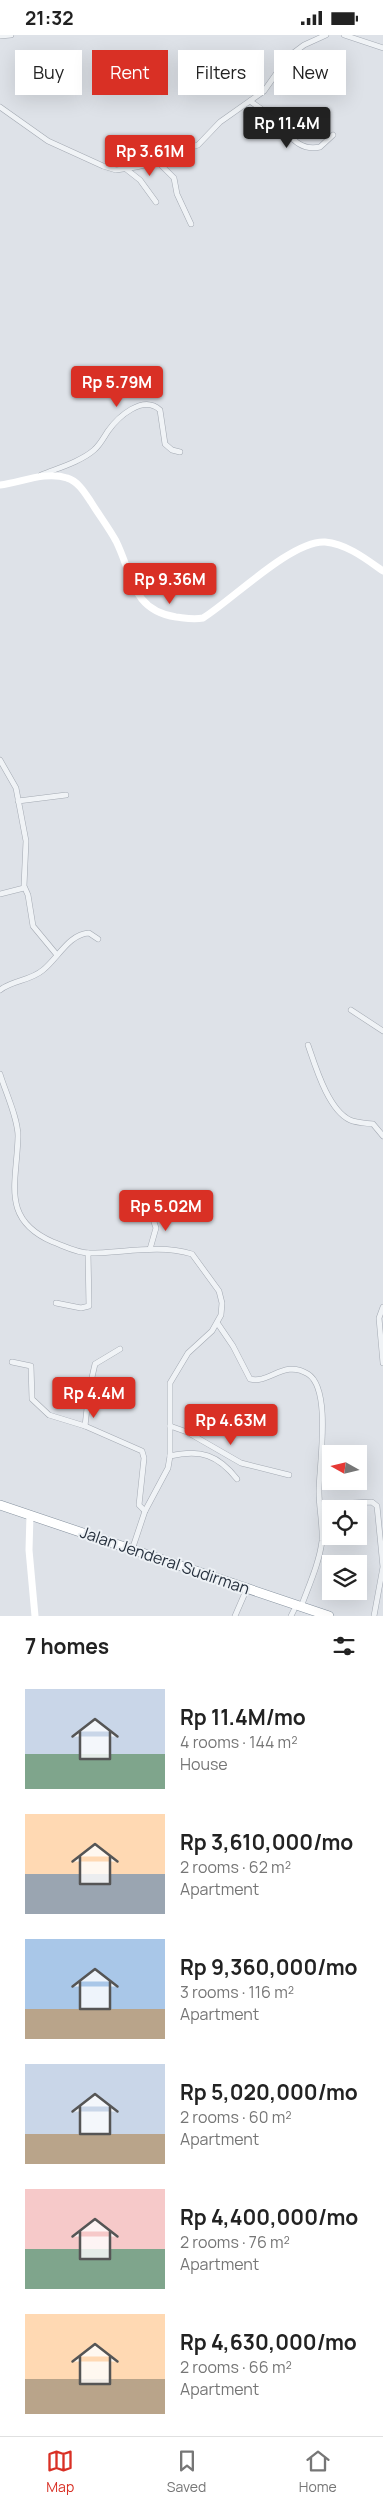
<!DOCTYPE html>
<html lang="en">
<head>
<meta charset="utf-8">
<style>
  body { margin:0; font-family:Manrope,sans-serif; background:#f2f2f2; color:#222; height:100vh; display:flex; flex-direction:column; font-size:19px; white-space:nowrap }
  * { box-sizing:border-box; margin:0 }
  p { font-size:16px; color:#767676 }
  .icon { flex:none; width:28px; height:28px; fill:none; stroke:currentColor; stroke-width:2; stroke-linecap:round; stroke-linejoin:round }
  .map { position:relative; height:1581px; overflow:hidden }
  .side { display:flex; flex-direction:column; background:#fff; flex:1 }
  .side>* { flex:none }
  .top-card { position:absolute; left:15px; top:15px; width:354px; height:45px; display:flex; gap:10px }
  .needle { width:32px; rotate:278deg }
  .fabs { position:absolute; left:322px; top:1410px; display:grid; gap:10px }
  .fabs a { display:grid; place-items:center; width:45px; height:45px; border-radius:0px; background:#fff; box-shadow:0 5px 20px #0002; font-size:25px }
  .price { position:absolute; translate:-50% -42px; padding:0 11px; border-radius:5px; background:#d93025; color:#fff; font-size:16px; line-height:32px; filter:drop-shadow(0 1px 2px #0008) }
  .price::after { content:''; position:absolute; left:50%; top:30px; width:15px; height:11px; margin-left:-8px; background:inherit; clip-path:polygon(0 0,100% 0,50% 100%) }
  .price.current { background:#222; color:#fff }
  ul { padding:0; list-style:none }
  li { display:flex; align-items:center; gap:15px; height:125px; padding:0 25px }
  li span { display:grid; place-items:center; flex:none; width:140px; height:100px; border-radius:0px; color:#555 }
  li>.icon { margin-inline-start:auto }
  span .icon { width:60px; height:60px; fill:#fffc; stroke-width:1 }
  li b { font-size:21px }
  h2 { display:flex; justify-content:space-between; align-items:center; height:60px; padding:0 25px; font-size:21px }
  .chip { padding:0 18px; border-radius:0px; background:#fff; box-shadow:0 5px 20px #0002; font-size:18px; line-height:45px }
  .chip.current { background:#d93025; color:#fff }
  .status { display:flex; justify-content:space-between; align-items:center; height:35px; padding:0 25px; background:#fff; direction:ltr }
  .status svg { height:14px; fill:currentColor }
  .tabs { display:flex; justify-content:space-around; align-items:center; height:70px; border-top:1px solid #e0e0e0; background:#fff; font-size:14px; color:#767676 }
  .tabs a { display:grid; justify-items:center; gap:2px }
  .tabs .current { color:#d93025 }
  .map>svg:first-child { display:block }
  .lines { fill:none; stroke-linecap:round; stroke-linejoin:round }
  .street-casing { stroke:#a3a9b2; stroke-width:6 }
  .highway-casing { stroke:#85919e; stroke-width:10 }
  .street { stroke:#f0f3f6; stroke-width:5 }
  .secondary { stroke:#fff; stroke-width:7 }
  .highway { stroke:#fff; stroke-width:9 }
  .labels { text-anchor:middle; stroke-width:4; stroke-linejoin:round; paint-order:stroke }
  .street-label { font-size:16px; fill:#27313e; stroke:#edf1f5 }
</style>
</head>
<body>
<div class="status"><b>21:32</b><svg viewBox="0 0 49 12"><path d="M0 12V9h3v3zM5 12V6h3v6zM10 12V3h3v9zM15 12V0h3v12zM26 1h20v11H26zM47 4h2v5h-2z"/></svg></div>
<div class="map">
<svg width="383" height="1581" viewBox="0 0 383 1581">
  <rect width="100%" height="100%" fill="#dee2e8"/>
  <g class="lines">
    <g class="street-casing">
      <g id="street">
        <path d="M344,0l39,13"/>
        <path d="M0,1l11,-1"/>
        <path d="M250,66c8,6 18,12 25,19 14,13 22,32 45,27l13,-12"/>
        <path d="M0,72l48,34 55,25 13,4 20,-3 22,-5 12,-8 28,-9 22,-23 44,-31 24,-34 16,-12 22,-10"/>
        <path d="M158,127l16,16 3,16 14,30"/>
        <path d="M126,134l14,11 16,22"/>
        <path d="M41,440c17,-7 39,-13 53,-25 6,-5 10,-13 14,-19 10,-14 35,-37 52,-21l5,34 7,6 8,2"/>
        <path d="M0,725l16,28 10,53 -2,45 4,9 5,31 24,29"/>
        <path d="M18,766l48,-6"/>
        <path d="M0,859l24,-6"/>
        <path d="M0,955c13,-10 30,-9 43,-20 15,-12 26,-36 46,-37l9,6"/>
        <path d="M351,975l32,21"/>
        <path d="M308,1010c7,20 20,65 42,75 7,3 15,3 23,4l10,12"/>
        <path d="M0,1039c5,17 18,44 18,62 -1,47 -18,83 35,106 11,4 24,11 36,11 34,0 70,-9 103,1l27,37 3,12 -1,12 -9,16 -24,22 -18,30v73l-2,12 -23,43 -13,39"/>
        <path d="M150,1214l6,-21 -4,-12"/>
        <path d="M56,1268l25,5 8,-2 -1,-53"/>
        <path d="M383,1272l-4,11 4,45"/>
        <path d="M218,1289l15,22 17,33c20,5 34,-20 58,-5 24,15 11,92 11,118 0,16 4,33 3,49 -3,23 -13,44 -21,66"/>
        <path d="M12,1327l19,4 1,33 17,16 36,11 57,25 2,7 -5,47 6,6"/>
        <path d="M85,1391c2,-20 5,-42 10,-62l25,-15"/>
        <path d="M170,1391l17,6 54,31 48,12"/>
        <path d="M170,1421c31,-7 48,-1 67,23"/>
        <path d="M353,1468l19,-1 5,4 6,61 -9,49"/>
        <path d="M235,1581l10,-23"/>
        <path d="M291,1581l3,-6"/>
      </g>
    </g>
    <g class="highway-casing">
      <path id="highway" d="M0,1470l329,111"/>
    </g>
    <use href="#street" class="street"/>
    <g class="secondary">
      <path d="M0,450c22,-3 46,-14 67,-7 11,3 18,15 24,24 8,13 18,26 25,39 17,34 15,69 60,76 9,1 17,3 27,1 29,-18 89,-78 122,-76 22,2 41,17 58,29"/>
      <path d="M30,1480l-1,35 6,66"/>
    </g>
    <use href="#highway" class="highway"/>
  </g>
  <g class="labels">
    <g class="street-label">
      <text transform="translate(165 1525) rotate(19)" y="6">Jalan Jenderal Sudirman</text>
    </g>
  </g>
</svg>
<div class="fabs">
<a><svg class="needle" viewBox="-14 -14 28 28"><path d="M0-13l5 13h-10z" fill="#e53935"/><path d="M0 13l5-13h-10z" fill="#767676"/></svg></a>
<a><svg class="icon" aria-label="locate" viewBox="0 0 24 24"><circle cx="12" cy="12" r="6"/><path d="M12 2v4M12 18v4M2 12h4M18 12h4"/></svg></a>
<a><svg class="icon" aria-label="layers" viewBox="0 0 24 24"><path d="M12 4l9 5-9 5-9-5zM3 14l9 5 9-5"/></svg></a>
</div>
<b class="price current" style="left:287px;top:114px">Rp 11.4M</b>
<b class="price" style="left:150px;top:142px">Rp 3.61M</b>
<b class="price" style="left:117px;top:373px">Rp 5.79M</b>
<b class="price" style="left:170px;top:570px">Rp 9.36M</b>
<b class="price" style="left:166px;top:1197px">Rp 5.02M</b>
<b class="price" style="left:94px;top:1384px">Rp 4.4M</b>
<b class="price" style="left:231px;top:1411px">Rp 4.63M</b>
<div class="top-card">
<a class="chip">Buy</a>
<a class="chip current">Rent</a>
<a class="chip">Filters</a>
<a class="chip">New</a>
</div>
</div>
<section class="side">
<h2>7 homes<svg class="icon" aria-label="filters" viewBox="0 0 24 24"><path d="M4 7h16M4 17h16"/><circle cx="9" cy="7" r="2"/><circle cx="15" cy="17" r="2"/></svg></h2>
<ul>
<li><span style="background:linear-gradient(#c9d6e8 65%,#7fa58c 0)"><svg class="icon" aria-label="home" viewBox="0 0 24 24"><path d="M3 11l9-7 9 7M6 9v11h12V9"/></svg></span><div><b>Rp 11.4M/mo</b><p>4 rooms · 144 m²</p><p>House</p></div></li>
<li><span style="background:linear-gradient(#ffd9b3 60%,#9aa5b1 0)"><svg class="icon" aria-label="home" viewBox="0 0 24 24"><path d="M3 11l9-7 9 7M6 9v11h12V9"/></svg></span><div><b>Rp 3,610,000/mo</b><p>2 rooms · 62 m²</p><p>Apartment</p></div></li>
<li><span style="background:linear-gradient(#a9c7e8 70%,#b9a48a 0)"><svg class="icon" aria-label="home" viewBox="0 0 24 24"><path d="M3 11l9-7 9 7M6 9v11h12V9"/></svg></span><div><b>Rp 9,360,000/mo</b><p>3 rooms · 116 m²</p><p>Apartment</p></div></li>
<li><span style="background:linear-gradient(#c9d6e8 70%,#b9a48a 0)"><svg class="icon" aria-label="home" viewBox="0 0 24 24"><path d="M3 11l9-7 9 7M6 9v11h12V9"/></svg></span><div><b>Rp 5,020,000/mo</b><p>2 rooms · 60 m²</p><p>Apartment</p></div></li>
<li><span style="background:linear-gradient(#f6c9c9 60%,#7fa58c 0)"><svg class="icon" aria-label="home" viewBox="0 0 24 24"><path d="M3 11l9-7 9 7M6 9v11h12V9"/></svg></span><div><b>Rp 4,400,000/mo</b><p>2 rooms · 76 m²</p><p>Apartment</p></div></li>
<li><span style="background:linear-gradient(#ffd9b3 65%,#b9a48a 0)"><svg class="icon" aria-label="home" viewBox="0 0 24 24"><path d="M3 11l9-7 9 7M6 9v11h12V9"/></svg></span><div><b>Rp 4,630,000/mo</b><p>2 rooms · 66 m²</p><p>Apartment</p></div></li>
</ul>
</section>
<nav class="tabs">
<a class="current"><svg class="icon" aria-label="map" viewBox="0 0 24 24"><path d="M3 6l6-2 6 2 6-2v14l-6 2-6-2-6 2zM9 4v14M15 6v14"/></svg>Map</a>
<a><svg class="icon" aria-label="saved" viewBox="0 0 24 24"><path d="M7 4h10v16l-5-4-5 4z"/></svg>Saved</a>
<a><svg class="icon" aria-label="home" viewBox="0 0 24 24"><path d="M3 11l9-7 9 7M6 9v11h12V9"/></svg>Home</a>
</nav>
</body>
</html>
